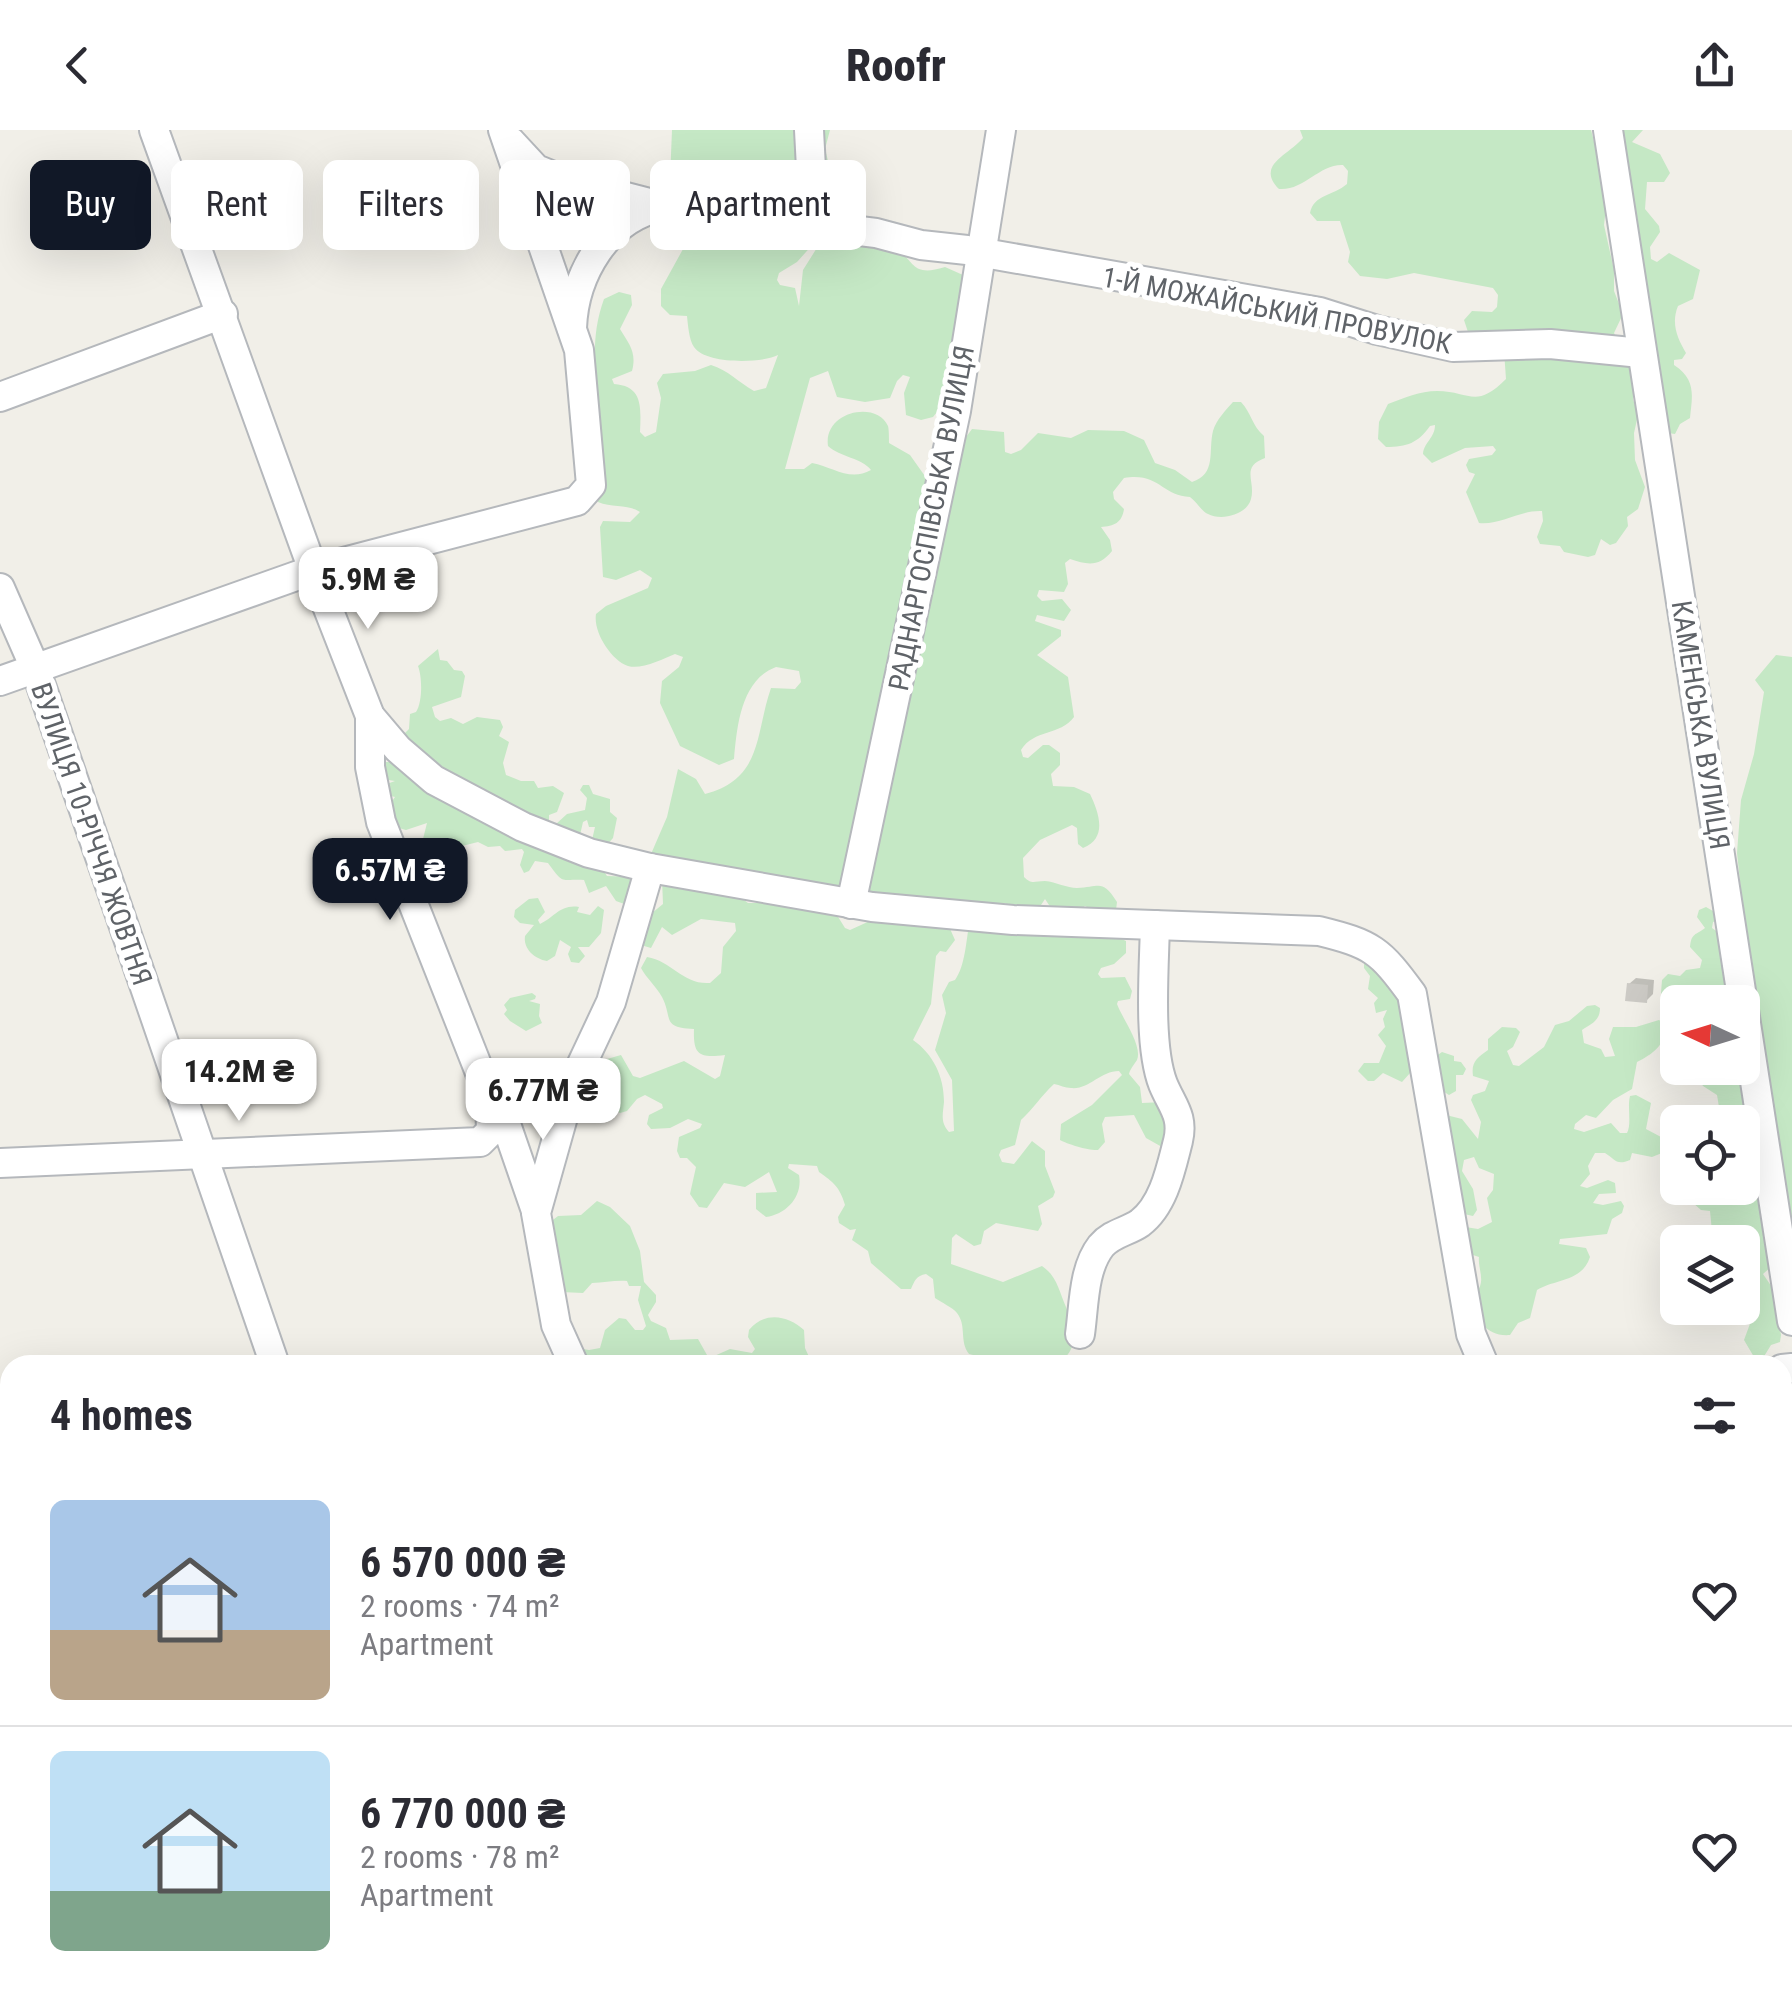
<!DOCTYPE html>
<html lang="en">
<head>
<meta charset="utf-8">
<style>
  body { margin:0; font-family:"Roboto Condensed",sans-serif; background:#f2f2f3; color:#2b2b33; height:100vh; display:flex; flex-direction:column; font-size:38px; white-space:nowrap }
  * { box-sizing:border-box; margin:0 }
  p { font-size:32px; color:#7c7c81 }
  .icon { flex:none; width:55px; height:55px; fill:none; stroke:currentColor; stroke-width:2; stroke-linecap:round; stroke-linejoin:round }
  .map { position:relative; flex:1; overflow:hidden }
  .details { position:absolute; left:0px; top:1225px; width:1792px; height:642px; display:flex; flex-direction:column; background:#fff; border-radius:30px 30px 0 0; box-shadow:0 10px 40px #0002 }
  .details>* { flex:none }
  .hud { position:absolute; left:30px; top:30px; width:1000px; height:90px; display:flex; gap:20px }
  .needle { width:65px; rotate:274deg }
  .fabs { position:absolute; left:1660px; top:855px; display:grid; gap:20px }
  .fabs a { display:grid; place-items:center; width:100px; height:100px; border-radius:15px; background:#fff; box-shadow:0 10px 40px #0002; font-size:50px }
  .price { position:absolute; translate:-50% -85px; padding:0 22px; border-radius:20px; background:#fff; color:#222; font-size:32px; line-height:65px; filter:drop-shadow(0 2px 5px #0008) }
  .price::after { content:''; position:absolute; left:50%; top:60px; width:30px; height:22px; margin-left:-15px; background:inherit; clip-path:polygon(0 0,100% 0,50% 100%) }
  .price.on { background:#111827; color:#fff }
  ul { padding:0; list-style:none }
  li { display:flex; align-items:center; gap:30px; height:250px; padding:0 50px }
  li+li { border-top:2px solid #e1e1e2 }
  li span { display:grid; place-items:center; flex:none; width:280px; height:200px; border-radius:15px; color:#555 }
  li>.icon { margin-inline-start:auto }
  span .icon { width:120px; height:120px; fill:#fffc; stroke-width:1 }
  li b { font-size:42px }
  h2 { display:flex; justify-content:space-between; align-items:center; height:120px; padding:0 50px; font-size:42px }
  .pill { padding:0 35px; border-radius:15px; background:#fff; box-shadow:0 10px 40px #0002; font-size:35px; line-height:90px }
  .pill.on { background:#111827; color:#fff }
  header { display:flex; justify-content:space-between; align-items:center; height:130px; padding:0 50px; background:#fff; font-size:45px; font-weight:800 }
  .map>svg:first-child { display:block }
  .green { fill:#c5e8c5 }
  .shadow { fill:#0003 }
  .building { fill:#cccac5 }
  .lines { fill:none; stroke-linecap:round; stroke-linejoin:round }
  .minor-casing { stroke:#b5b8bc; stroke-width:32 }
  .minor { stroke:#fff; stroke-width:28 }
  .rail { stroke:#b6b7b8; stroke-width:5; stroke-dasharray:2.5 12; stroke-linecap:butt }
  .labels { text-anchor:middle; stroke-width:10; stroke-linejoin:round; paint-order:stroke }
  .street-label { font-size:28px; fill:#5f6368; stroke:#fff }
</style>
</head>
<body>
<header><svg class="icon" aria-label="back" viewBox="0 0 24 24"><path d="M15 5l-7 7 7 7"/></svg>Roofr<svg class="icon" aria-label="share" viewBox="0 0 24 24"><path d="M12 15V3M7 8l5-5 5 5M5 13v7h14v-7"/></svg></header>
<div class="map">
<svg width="1792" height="1866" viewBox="0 0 1792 1866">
  <rect width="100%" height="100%" fill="#f1efe8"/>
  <g class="green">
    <path d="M672,0h158l-5,19 11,43 -21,50 -18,20 -18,11 -2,7 3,5 15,3 4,18 4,-36 22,-35c21,4 45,4 65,11 26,10 17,33 55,21l18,8 5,12 -17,65 -6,50 -12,15 -12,3 -15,-5 -2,-22 6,-16 -7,-2 -6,6 -7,17 -25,4 -28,-5 -9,-26 -18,7 -25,91h19l8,-6c21,4 38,19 59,7 -9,-12 -31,-13 -43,-24 -5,-35 49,-46 60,-20 1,3 1,14 1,17l21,12 17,24 10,-3 35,-47 32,3 1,20 6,2 10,-4 17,-17 33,5 17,-8 36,1 20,9 11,23 20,7 17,12c25,-8 16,-31 21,-51 3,-11 13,-21 20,-29h8c10,10 11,24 23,34l1,22c-25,9 -9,23 -14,41 -4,16 -30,22 -43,15 -7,-3 -11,-12 -18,-17 -28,-1 -31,-25 -66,-19l-11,14 1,7 10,10c-2,14 -10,17 -23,18l9,13 2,11c-13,16 -24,14 -42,8l-5,4 3,21 -4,8 -25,-2 -2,6 5,5 20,-2 9,11 -7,11 -27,-6 -2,6 26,9v6l-24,19 31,22 6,40c-14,19 -40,12 -53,33l2,7 5,1 15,-13h6l11,8v12l-9,9 2,12 21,1 16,7c9,19 18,44 -7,54l-5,-4 -1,-16 -5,-3 -32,15 -17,18 1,19c8,8 10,4 21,4 11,1 22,7 32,7 24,-1 25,-9 40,14l-1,8 -18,3 -13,-7 -6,4 -26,1 -8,-12 -6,9 -23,2 -11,-7 -15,5 -153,-17 -186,-37 16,-37 11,-48 18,10 9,15c58,-15 50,-60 66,-106l24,1 6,-7 -2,-11 -23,-4c-35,13 -39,59 -42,92l-15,6 -39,-19 -20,-43 2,-22 17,-14 4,-10 -8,-3c-12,5 -34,16 -47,12 -17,-6 -35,-34 -32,-52l10,-8 42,-18 4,-10 -12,-8 -24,10 -13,-3 -3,-50 3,-6 27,1 10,-10c-12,-8 -28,-4 -42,-10 -5,-20 2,-42 2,-63 0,-49 -14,-91 4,-140l15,-7 12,3 1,10 -12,24c9,15 17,23 12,42l-20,8 2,5c29,2 27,23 26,48l5,5 11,-5 5,-34 -4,-15 6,-9 32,-3 16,-6c17,5 27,17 43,26l12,-3 12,-33c-14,8 -72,10 -84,-8 -5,-7 -6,-22 -7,-31l-17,-1 -9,-9v-17l27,-49 -2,-20 -16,-41z"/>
    <path d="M1300,0h291l8,31 1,21 7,17 -3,26 10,45v21l9,23 -9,19 22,43 -3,23 5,16 -4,18 1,27 10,27 -7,22 -11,8 1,9 -12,17 -6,2 -9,-6 -6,16 -7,2 -24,-5 -4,-6 -20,-2 -3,-7 6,-16 -1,-10c-23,-1 -40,14 -63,12l-13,-31 9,-18 -6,-2 -3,-7 3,-6 23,-4 4,-5 -3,-4 -28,2 -33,15 -9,-9c1,-12 12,-16 12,-29l-5,1c-12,17 -23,21 -44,21l-8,-8 1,-17 9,-18c16,-6 32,-13 49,-13 33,0 38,19 69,-12l-2,-28 -36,-19 -4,-12 8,-9 20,1 5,-5 1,-12 -5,-7 -79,-15 -27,6 -27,-3 -12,-14 2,-10 -10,-31h-23l-7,-8c4,-19 23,-17 37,-29l1,-13 -5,-6c-24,-1 -39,26 -64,24 -24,-24 10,-34 24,-51z"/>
    <path d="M1621,0h22l-11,12 28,12 10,19 -6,9h-17l-2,27 14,17 1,6 -10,15 1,12 6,3 12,-9 31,17 -7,29 -15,7c-7,17 -1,32 8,47l-4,6 -8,1v5c23,15 18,32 16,53l-10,6 -5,10 -7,-1z"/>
    <path d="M438,519l2,11 7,1 7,9 8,1 3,5 -4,21 -29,10 3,10 5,4 11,-3 12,6 14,-7 23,3 3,7 -4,9 10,6 -6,21 3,12 15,6h13l4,7 15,-2 11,7 -7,19 -8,3v7l7,2 11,-10 18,-4 2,-12 -7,-8 3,-5h6l4,9 17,5v13l7,6 -4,20 -7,8 -14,-6 3,-13h-6l-2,-7 -4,2 -3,13 27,41 29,1 -9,28 -11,-4 -10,-15 -17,7 -5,-13c-24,-1 -20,5 -36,-17l-13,-2 -6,10 -5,2 -4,-8 4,-13 -2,-3 -17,2 -5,-5 -12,1 -10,-5 -36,9 -5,-3 -2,-7 -8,1 -4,-3 4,-16 -21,7 -11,-3 -9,-17 9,-13 -8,-2 -3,-10 11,-4 -13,-2 2,-17h10l18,16 -11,-41 8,-8 1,-15 6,-2c7,-11 6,-36 2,-46z"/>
    <path d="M1776,525l16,2v577l-11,-80 -27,-142 -17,-159 4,-53 13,-46 10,-62 -9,-12z"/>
    <path d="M662,749l75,16 11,8h14l8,-7 65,16 10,16 5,2 22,-10 75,2 8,18 -9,12 -6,-1 -4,5 -5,48 -18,36c20,14 31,36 31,62 -1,12 -4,20 5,30l5,-1 -2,-51 -17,-30 11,-37 -4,-18 7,-13 6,-2c10,-14 11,-38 14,-55l17,2 6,5 11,-3 10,7 13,-4 20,3 21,-7 48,8 11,5v12l-12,11 -13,4 -3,6 3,4 24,-1 7,14 -2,8 -12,2 -1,3c5,14 26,42 20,56 -3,5 -7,9 -8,14l11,13 2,16 22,-1 8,37 -10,8 -16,-9 -12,-23 -29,2 -3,7 3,18 -7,8c-8,1 -31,-6 -38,-10l1,-16 31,-19 30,-30 -3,-4c-19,0 -30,19 -48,17 -6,0 -11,-3 -17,-4 -13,12 -21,25 -33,36l-6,25 -14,5 -2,5 3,7 12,2 18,-23 13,10v15l10,26 -2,5 -15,9 4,18 -4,7 -42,-8 -12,8 -3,13 -7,2 -18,-12 -4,4 -1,26 52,18 39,-16c15,10 17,25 24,41 27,69 -28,58 -75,58l-2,-6 -20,-5c-10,-13 -2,-28 -12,-41 -5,-6 -15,-10 -22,-15l-2,-19 -7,-5c-10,2 -11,6 -15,15h-10l-30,-26 -3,-12 -16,-11 4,-11 -6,1 -11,-7 -1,-6 7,-12c-5,-18 -12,-23 -26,-33l-2,-6 -28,-2 -1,4 11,7c4,21 -12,39 -33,42l-10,-8v-16l21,-1 -8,-20 -24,15 -21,-4 -17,25 -8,-1 -9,-13 6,-27 -9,-9h-7l-3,-7 2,-14 21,-9 2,-4 -14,-5 -18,9 -19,1 -4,-5 2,-9 14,-7 -1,-4 -17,-9 -8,4 -10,12 -7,2c-12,-8 -16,-22 -6,-33l-10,-10 3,-11 14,-4 12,21 7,2 44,-17 31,18 5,-3 5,-21c-26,3 -32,0 -31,-26 -33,-1 -21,-11 -32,-32 -6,-11 -15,-18 -21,-29l6,-11c25,4 36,28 63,26l11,-10 2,-26 13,-16 -1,-8 -34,-4 -29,16 -10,-8 -11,21 -17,-5v-29l18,-1 11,-9z"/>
    <path d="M538,768l7,14 -7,8 2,4c14,-6 20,-20 39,-17l-2,5 13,3 8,-9 6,4 -3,23 -12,14h-11l7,9 -6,7 -8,-1 -3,-8 3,-7 -11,-7 -5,16 -8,5c-12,-2 -24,-12 -22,-25l9,-11 -14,-2 -6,-6 1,-7 14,-11z"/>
    <path d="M1706,777l12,7v6l-5,2 -1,6 7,5 17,69h-58l-1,6 -7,-1 -9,-14 1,-13 6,-6 12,2 6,-6 14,-2 2,-8 -12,-13c1,-14 6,-12 15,-19l-8,-11 2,-7z"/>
    <path d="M1364,831l40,30 -1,33 15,40 -16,18 -19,-9 -9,8h-6l-10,-10 6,-8h15l7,-17 -8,-11 7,-8 -2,-8 4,-9 -11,3 -2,-10 4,-5 -10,-9 2,-13 -6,-8z"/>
    <path d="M532,863l4,3 -1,3 -6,2 11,3 -1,12 3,7 -16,8 -16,-10 -6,-7 3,-4 -3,-5 6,-7z"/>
    <path d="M1595,875l5,3c0,13 -9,16 -18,22l2,13 17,6 4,8 10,-1 -6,-17 4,-12h23l23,-7 6,4c1,21 -11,29 -28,38l-5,27 -19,11 -17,18 -10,-3 -11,9 -1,5 10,3 27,-9 9,10h7c5,-10 0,-25 3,-37l6,-1 15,8 -5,26 15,8 1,16 -10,4 -20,-4 -2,7c-14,6 -15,-1 -25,-7h-10l-7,13 2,8 -10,12 7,2 21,-8 7,3 1,10 -17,1 -6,9 10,2 18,-4 3,5 -2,7 -10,6 -5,15 -47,5 -1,5 27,4 4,9c-8,25 -35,22 -53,33l-7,28 -12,5 -8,12c-23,2 -35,-15 -35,-37 1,-13 4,-4 6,-16 1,-8 -3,-17 -2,-25l-18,-6 -2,-25 19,3 14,-7 -5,-24 6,-8 1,-16 -15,-6 -5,-11 -10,3 -2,11 11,18 4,21 -4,6 -9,-2 -18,-99 16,4 16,20 3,-17 -10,-22 2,-5 12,-4 4,-10 -16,-5c-2,-14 4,-18 15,-26v-11l14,-12 14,1 4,4 -7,15 -6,4 6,14 6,1 25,-19 11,-22 14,-4 18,-15z"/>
    <path d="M1442,922l12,4v5l7,1 5,7 -3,6h-7v16l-7,4 -11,-7 1,-26 -4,-5z"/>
    <path d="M1705,938h22l5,5 9,-1 31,194 -9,8 11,16 7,45 -1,7 -9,3 -8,13 -9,-1 -10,-17 7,-19 -5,-12 10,-12 -9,-13 2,-9 -6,-5 -1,-28h-29l-3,-31 -9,-1 -8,-7 5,-15h44v-66h-29l6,-15 -2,-12 -14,-9 -5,-8z"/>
    <path d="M597,1071l13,6 20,19 10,25 4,31 12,13v7l-8,13 3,6 15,7 4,12 28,-1 9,16 5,2 18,-8 22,4 3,-4 -7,-12 1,-7c15,-19 39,-15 55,0l1,18 5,11 19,6h-269l11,-18 18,3 11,-2 5,-18 14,-12 7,1 9,11h8l3,-4 -8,-26 3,-14h-12l-2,-5c-12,-1 -23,2 -35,2l-9,10 -22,-1 -17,-65 14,-11 23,-1z"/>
    <path d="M0,1584l10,5v172l-10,-1z"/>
    <path d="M1783,1694l9,1v152l-9,-5z"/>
  </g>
  <g class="shadow">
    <path d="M284,48l11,42 -11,11 -42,-37 11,-11 13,-4 3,6z"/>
    <path d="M1636,848l18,2 -1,14 -7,7 -17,-17z"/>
  </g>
  <g class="building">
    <path d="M274,57l11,46 -34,11 -11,-51 16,-5 2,6z"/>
    <path d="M1627,853l21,2 -1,18 -22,-2z"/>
  </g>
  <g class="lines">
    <g class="minor-casing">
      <g id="minor">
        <path d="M154,0l159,440 57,146 28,33 36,31 89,47 66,26 61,15 222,39 141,13 306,11c53,13 61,19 93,63l59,340 13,31"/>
        <path d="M809,0l5,96"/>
        <path d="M1608,0l184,1191"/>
        <path d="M511,12l25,27 32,13 93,24"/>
        <path d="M572,198c2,-53 35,-111 90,-121l214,26 45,12 46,5 353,62 57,18 76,17 97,-3 91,9"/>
        <path d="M0,267l223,-83"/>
        <path d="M0,458l35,80 240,697"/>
        <path d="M0,551l313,-111 264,-69 14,-16 -12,-135 -76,-220"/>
        <path d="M851,774l105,-493 45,-281"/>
        <path d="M493,973l14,24 29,84"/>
        <path d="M0,1033l480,-21 11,-11 -1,-33 -109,-276 -11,-55v-51"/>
        <path d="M1080,1204c4,-28 3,-65 21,-88 11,-13 26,-14 39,-23 24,-18 31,-55 38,-82 6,-25 -6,-35 -15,-57 -15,-39 -9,-116 -8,-159"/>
        <path d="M574,1235l-18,-40 -20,-112 36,-128 39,-83 39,-134"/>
        <path d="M1782,1239l10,-1"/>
        <path d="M0,1283l10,23"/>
      </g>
    </g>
    <use href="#minor" class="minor"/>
    <g class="rail">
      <path d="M0,1508l10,6"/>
      <path d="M794,1858l23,8"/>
    </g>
  </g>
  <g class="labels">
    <g class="street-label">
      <text transform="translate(1277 180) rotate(11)" y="10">1-Й МОЖАЙСЬКИЙ ПРОВУЛОК</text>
      <text transform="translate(931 388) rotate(-79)" y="10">РАДНАРГОСПІВСЬКА ВУЛИЦЯ</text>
      <text transform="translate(1701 595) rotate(81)" y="10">КАМЕНСЬКА ВУЛИЦЯ</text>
      <text transform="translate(92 704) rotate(71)" y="10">ВУЛИЦЯ 10-РІЧЧЯ ЖОВТНЯ</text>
    </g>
  </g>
</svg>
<div class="fabs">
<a><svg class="needle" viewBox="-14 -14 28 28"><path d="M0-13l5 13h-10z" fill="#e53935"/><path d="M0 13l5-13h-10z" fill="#7c7c81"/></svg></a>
<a><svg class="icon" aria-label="locate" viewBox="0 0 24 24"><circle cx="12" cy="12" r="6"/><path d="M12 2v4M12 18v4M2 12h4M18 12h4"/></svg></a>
<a><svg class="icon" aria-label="layers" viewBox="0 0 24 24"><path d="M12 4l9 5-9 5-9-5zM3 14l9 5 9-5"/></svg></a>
</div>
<b class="price" style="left:368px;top:502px">5.9M ₴</b>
<b class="price on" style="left:390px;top:793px">6.57M ₴</b>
<b class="price" style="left:239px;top:994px">14.2M ₴</b>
<b class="price" style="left:543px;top:1013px">6.77M ₴</b>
<div class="hud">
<a class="pill on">Buy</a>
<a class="pill">Rent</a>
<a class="pill">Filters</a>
<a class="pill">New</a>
<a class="pill">Apartment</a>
</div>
<section class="details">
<h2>4 homes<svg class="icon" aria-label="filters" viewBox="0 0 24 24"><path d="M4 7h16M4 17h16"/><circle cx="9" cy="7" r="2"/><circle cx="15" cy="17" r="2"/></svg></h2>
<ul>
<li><span style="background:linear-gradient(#a9c7e8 65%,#b9a48a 0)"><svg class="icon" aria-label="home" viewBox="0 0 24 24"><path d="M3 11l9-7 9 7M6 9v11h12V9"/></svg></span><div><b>6 570 000 ₴</b><p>2 rooms · 74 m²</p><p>Apartment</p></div><svg class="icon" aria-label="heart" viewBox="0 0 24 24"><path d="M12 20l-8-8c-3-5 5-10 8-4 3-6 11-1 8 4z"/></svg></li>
<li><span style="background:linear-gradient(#bfe0f5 70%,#7fa58c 0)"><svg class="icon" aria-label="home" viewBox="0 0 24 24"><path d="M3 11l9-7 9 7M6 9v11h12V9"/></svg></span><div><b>6 770 000 ₴</b><p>2 rooms · 78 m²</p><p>Apartment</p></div><svg class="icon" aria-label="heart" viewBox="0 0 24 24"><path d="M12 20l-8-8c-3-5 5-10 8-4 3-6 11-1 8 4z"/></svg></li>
</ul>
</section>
</div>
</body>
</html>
